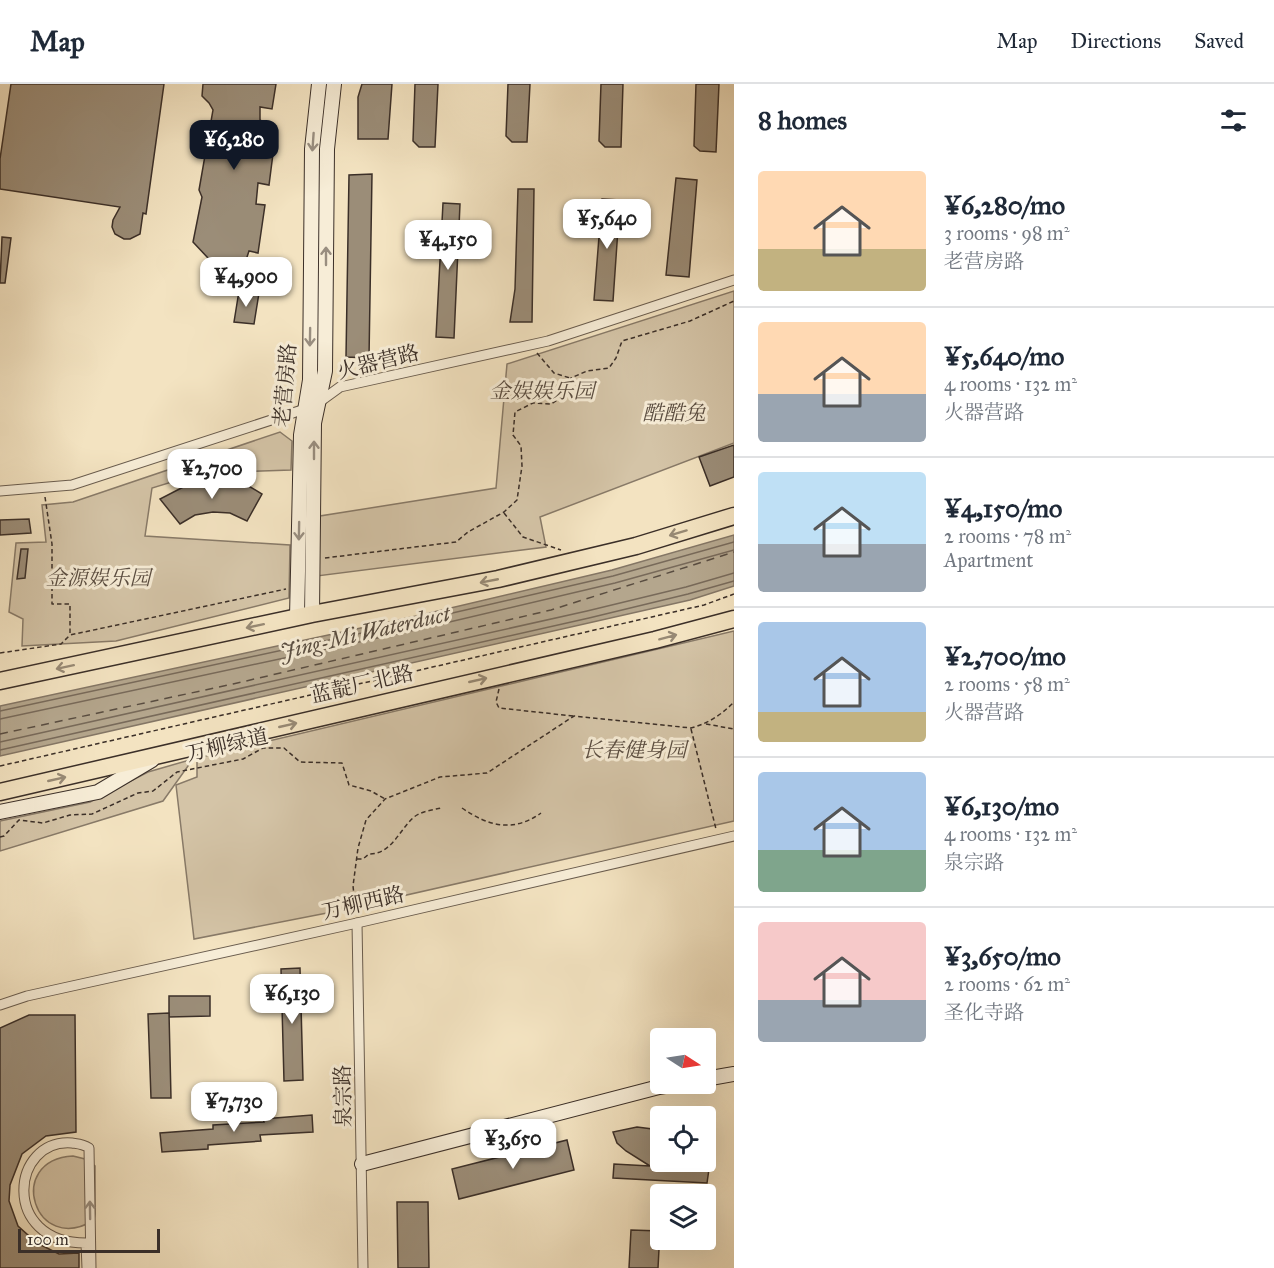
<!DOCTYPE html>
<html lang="en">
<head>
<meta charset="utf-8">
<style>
  body { margin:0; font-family:"IM FELL Great Primer","Noto Serif SC",serif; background:#f6f6f7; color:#1f2937; height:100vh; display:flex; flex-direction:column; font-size:22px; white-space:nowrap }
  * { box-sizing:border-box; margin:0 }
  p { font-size:20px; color:#747a83 }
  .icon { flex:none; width:33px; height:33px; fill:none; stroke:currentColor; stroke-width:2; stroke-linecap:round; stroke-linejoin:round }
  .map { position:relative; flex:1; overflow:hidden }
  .sheet { display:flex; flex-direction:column; background:#fff; width:540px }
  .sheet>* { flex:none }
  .needle { width:39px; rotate:102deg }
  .buttons { position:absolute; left:650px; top:944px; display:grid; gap:12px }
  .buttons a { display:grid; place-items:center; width:66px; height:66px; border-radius:6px; background:#fff; box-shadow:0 6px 24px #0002; font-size:30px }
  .scale { position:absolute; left:18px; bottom:15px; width:142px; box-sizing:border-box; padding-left:6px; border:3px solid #3b2f28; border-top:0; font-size:16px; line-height:21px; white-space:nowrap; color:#3b2f28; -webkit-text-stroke:4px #f7edd7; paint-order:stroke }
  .price { position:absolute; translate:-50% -51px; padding:0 14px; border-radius:12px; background:#fff; color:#222; font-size:20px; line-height:39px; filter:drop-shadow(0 2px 3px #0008) }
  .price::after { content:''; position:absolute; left:50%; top:36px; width:18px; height:14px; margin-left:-9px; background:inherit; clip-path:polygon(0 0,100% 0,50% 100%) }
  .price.on { background:#111827; color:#fff }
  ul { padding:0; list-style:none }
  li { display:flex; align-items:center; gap:18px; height:150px; padding:0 24px }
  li+li { border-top:2px solid #e0e1e3 }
  li span { display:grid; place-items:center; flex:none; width:168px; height:120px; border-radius:6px; color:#555 }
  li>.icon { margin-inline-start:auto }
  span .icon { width:72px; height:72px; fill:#fffc; stroke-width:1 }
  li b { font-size:26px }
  h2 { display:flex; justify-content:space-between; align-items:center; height:72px; padding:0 24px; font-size:26px }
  header { display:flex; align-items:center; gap:36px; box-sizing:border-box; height:84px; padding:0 30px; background:#fff; border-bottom:2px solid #e0e1e3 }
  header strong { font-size:28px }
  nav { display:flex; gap:33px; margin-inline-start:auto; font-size:21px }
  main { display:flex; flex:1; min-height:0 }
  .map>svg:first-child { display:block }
  .green { fill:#d4c4a7; stroke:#887a68; stroke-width:1.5 }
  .water { fill:#b4a68d; stroke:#847665; stroke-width:1.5 }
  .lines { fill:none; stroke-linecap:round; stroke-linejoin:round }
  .shore { stroke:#786a5a; stroke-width:1.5 }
  .ferry { stroke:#594d41; stroke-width:1.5; stroke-dasharray:8 6; stroke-linecap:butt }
  .building { fill:#9b8d78; stroke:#3b2f28; stroke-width:1.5 }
  .street-casing { stroke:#695c4e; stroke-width:11 }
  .secondary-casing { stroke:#3b2f28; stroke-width:16 }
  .highway-casing { stroke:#3b2f28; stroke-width:19 }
  .path { stroke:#3b2f28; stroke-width:1.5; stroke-dasharray:4.5 3; stroke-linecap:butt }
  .street { stroke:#f7edd7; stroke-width:9 }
  .secondary { stroke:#f7edd7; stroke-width:14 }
  .highway { stroke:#f3e3c1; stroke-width:16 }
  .oneway { stroke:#998e80 }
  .oneway2 { stroke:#978974 }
  .labels { text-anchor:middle; stroke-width:6; stroke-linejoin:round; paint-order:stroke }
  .street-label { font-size:21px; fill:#3b2f28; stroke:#f7edd7 }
  .park-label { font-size:21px; font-style:italic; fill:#5a4d41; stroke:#f7edd7 }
  .water-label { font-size:22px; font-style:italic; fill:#594d41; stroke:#f7edd7 }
</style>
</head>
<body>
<header>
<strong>Map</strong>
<nav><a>Map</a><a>Directions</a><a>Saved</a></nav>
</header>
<main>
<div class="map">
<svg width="734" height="1184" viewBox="0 0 734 1184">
  <rect width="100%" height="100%" fill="#f3e3c1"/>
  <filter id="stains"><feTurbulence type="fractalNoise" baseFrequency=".00333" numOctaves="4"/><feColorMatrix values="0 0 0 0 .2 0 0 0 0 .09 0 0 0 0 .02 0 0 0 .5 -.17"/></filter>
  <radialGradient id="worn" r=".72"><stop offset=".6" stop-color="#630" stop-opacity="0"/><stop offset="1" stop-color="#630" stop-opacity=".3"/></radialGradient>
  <g class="green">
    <path d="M734,207v152l-194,74 6,30 -229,29 3,-60 176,-28 11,-124z"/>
    <path d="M280,348l12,9 -1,29 -90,3 -49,15 -7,48 145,9 -1,53 -173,43 -94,5 1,-27 -14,-7 7,-69 30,-1 -4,-37 31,-3z"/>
    <path d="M734,547v190l-407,92 -133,26 -18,-154 21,-8v-19z"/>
    <path d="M193,675l-30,42 -163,50v-30l90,-19 58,-30z"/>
    <path d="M73,1072l12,3 10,7v48l-1,6c-59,37 -90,-60 -21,-64z"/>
  </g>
  <path class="water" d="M734,451v51l-44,14 -690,156v-50l421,-91 191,-45z"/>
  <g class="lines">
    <g class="shore">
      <path d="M0,627l422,-91 191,-44 121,-34"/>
      <path d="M0,635l424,-91 191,-45 119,-33"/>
      <path d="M0,658l587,-131 99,-24 48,-14"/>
      <path d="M0,666l589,-132 99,-24 46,-13"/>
    </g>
    <path class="ferry" d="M0,650l233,-50 318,-74 183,-58"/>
  </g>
  <g class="building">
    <path d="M11,0h153l-18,130 -3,-1 -3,21 -10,5h-6l-9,-5 -3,-7 1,-7 7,-13 -120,-18v-30z"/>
    <path d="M203,0h73l-4,25 -12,-2v13l8,5 -2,11 9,2 -6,47 -11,-2 -2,21 9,1 -7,48 -9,-2 -4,12 -37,-5 -15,-16 9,-45 -3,-7 14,-80 -4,-7 -7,-7z"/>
    <path d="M362,0h30l-4,55h-30v-42z"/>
    <path d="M415,0h23l-3,63h-16l-6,-6z"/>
    <path d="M508,0h22l-3,58h-15l-6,-6z"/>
    <path d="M601,0h22l-2,63h-16l-6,-6z"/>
    <path d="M696,0h23l-3,68 -16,-1 -6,-5z"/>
    <path d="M372,90l-3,184 -23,-1 3,-182z"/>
    <path d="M676,94l21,2 -8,97 -23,-2z"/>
    <path d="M518,105h16l-2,133h-22l5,-33z"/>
    <path d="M602,115l18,1 -7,101 -19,-1z"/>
    <path d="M443,119l17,1 -6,134 -18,-1z"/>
    <path d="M2,153l9,1 -6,45h-5z"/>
    <path d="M239,207l20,2 -5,31 -20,-2z"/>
    <path d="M734,361v32l-24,9 -11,-29z"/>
    <path d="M211,397l36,4 15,9 -15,27 -17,-8 -17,-1 -18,3 -15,9 -20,-25 31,-16z"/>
    <path d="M29,435l2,14 -31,2v-15z"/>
    <path d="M21,465h7l-3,29 -8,1z"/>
    <path d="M300,884l3,112 -19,1 -3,-112z"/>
    <path d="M169,912h41v20l-41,1z"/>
    <path d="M169,929l2,85h-20l-3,-84z"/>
    <path d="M29,931h46l1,117 -30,4 -24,18 -12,31 -1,16 9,25 19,17 22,11 20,-1v15h-79v-240z"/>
    <path d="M312,1031l1,17 -53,3 1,6 -53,4v4l-46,3 -2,-19 53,-4v-4l51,-3 -1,-3z"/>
    <path d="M637,1043l23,3v31h38v7l11,1 -2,14 -94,-5 1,-14 36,2 -24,-15 -9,-8 -4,-11z"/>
    <path d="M567,1056l7,30 -115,29 -7,-30z"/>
    <path d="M397,1118h31l1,66h-31z"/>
    <path d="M631,1146l29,1 -2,37h-29z"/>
  </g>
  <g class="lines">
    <g class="street-casing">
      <g id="street">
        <path d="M0,407l72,-6 233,-76 13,-6 22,-16 208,-46 186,-61"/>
        <path d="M357,839l6,345"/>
        <path d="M0,921l27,-9 330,-73 377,-87"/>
        <path d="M87,1184l-1,-25c-86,0 -75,-105 -14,-100 7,1 11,1 17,5l2,120"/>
      </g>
    </g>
    <g class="secondary-casing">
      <g id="secondary">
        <path d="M312,530l2,-191 11,-52 2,-222 7,-65"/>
        <path d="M297,533l4,-182 9,-55 2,-231 7,-65"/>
        <path d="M0,728l98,-20 54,-32"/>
        <path d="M705,995l29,-5"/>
        <path d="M362,1080l297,-77 23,-4"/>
      </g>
    </g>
    <g class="highway-casing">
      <g id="highway">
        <path d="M0,597l312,-67 186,-35 138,-33 98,-30"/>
        <path d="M0,708l655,-152 79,-21"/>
      </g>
    </g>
    <g class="path">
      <path d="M537,269l17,20 16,5"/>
      <path d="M45,413l7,47v60h18v31l216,-46"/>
      <path d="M504,429l19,24 38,13"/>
      <path d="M325,474l131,-16 12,-10 36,-20 13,-12 5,-34 -1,-20 -8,-11 2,-23 18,-9 18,1 16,-10 4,-16 16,-7 22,-3 7,-10 6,-17 68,-20 44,-20"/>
      <path d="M0,569l61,-9 9,-9"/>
      <path d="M499,605l-3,13 3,6 74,8"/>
      <path d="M706,640l28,5"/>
      <path d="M691,645l25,100"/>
      <path d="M0,682l704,-161 30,-11"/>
      <path d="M462,724c26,18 51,25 79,5"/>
      <path d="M0,753l4,-1 15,-16 24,3 27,-8 22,-1 46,-21 15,-2 24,-19 66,-13 20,-11h21l16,14 42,1 7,22 22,6 14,8"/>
      <path d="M357,775h6l6,-5c23,0 30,-24 45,-37 8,-6 18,-7 27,-9"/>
      <path d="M356,829l-3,-27 5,-38 8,-28 19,-21 55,-22 47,-4 87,-57 117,12c18,-5 30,-13 43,-26"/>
    </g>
    <use href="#street" class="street"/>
    <use href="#secondary" class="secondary"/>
    <use href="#highway" class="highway"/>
  </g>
  <defs><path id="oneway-shaft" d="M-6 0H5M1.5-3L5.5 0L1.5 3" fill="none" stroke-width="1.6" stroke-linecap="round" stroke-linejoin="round" transform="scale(1.5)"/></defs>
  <g class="oneway">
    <use href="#oneway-shaft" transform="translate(313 58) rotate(94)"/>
    <use href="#oneway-shaft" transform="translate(326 172) rotate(-90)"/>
    <use href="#oneway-shaft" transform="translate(310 253) rotate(91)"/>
    <use href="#oneway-shaft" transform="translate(314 366) rotate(-90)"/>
    <use href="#oneway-shaft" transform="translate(299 447) rotate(91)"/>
    <use href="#oneway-shaft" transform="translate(90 1126) rotate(-91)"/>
  </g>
  <g class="oneway2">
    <use href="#oneway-shaft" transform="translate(678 449) rotate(163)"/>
    <use href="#oneway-shaft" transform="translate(489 497) rotate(169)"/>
    <use href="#oneway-shaft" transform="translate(255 542) rotate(168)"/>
    <use href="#oneway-shaft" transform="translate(668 553) rotate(-15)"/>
    <use href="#oneway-shaft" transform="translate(65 583) rotate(168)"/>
    <use href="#oneway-shaft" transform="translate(478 596) rotate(-13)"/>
    <use href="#oneway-shaft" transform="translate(288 641) rotate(-13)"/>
    <use href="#oneway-shaft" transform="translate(57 695) rotate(-13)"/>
  </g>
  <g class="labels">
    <g class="street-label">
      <text transform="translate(378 278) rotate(-14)" y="7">火器营路</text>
      <text transform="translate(285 301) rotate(-85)" y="7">老营房路</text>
      <text transform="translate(362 600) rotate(-13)" y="7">蓝靛厂北路</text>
      <text transform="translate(227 661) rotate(-13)" y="7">万柳绿道</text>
      <text transform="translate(363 819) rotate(-13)" y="7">万柳西路</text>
      <text transform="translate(343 1012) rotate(-91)" y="7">泉宗路</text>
    </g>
    <g class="park-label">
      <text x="542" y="314">金娱娱乐园</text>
      <text x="674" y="336">酷酷兔</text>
      <text x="98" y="501">金源娱乐园</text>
      <text x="634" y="673">长春健身园</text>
    </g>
    <g class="water-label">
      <text transform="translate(365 548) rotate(-13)" y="8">Jing-Mi Waterduct</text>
    </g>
  </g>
  <rect width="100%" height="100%" filter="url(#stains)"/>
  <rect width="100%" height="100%" fill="url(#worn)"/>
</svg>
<div class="buttons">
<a><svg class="needle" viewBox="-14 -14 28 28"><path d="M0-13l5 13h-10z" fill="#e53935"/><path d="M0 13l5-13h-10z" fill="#747a83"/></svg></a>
<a><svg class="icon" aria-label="locate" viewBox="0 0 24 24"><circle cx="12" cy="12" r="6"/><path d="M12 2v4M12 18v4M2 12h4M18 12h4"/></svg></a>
<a><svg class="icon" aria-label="layers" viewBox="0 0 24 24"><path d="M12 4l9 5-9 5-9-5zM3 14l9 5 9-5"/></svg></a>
</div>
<div class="scale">100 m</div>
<b class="price on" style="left:234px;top:87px">¥6,280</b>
<b class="price" style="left:607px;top:166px">¥5,640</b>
<b class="price" style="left:448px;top:187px">¥4,150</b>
<b class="price" style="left:246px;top:224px">¥4,900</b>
<b class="price" style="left:212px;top:416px">¥2,700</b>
<b class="price" style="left:292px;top:941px">¥6,130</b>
<b class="price" style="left:234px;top:1049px">¥7,730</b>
<b class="price" style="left:513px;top:1086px">¥3,650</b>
</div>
<section class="sheet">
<h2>8 homes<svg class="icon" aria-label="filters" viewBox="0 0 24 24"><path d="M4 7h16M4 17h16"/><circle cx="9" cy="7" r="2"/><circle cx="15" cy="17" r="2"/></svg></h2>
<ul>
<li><span style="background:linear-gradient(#ffd9b3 65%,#c2b280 0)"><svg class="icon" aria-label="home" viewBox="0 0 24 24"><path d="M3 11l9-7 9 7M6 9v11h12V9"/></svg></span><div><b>¥6,280/mo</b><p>3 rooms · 98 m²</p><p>老营房路</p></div></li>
<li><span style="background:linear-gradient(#ffd9b3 60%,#9aa5b1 0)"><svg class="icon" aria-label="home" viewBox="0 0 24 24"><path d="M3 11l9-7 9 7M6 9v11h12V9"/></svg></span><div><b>¥5,640/mo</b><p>4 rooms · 132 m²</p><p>火器营路</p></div></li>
<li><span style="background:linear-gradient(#bfe0f5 60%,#9aa5b1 0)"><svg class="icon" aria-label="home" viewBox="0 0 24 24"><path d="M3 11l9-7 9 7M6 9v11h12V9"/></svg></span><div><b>¥4,150/mo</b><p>2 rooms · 78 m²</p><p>Apartment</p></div></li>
<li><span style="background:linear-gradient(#a9c7e8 75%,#c2b280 0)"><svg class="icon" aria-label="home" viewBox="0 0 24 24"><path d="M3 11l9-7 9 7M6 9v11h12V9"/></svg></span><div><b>¥2,700/mo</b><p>2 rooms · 58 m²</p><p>火器营路</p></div></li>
<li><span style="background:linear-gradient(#a9c7e8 65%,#7fa58c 0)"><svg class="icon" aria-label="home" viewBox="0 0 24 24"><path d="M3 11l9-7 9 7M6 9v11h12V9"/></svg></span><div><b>¥6,130/mo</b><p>4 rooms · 132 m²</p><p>泉宗路</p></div></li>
<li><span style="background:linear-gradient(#f6c9c9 65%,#9aa5b1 0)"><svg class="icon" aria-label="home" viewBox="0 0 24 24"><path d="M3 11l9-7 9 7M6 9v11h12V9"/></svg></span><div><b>¥3,650/mo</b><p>2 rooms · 62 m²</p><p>圣化寺路</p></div></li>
</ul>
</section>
</main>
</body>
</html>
